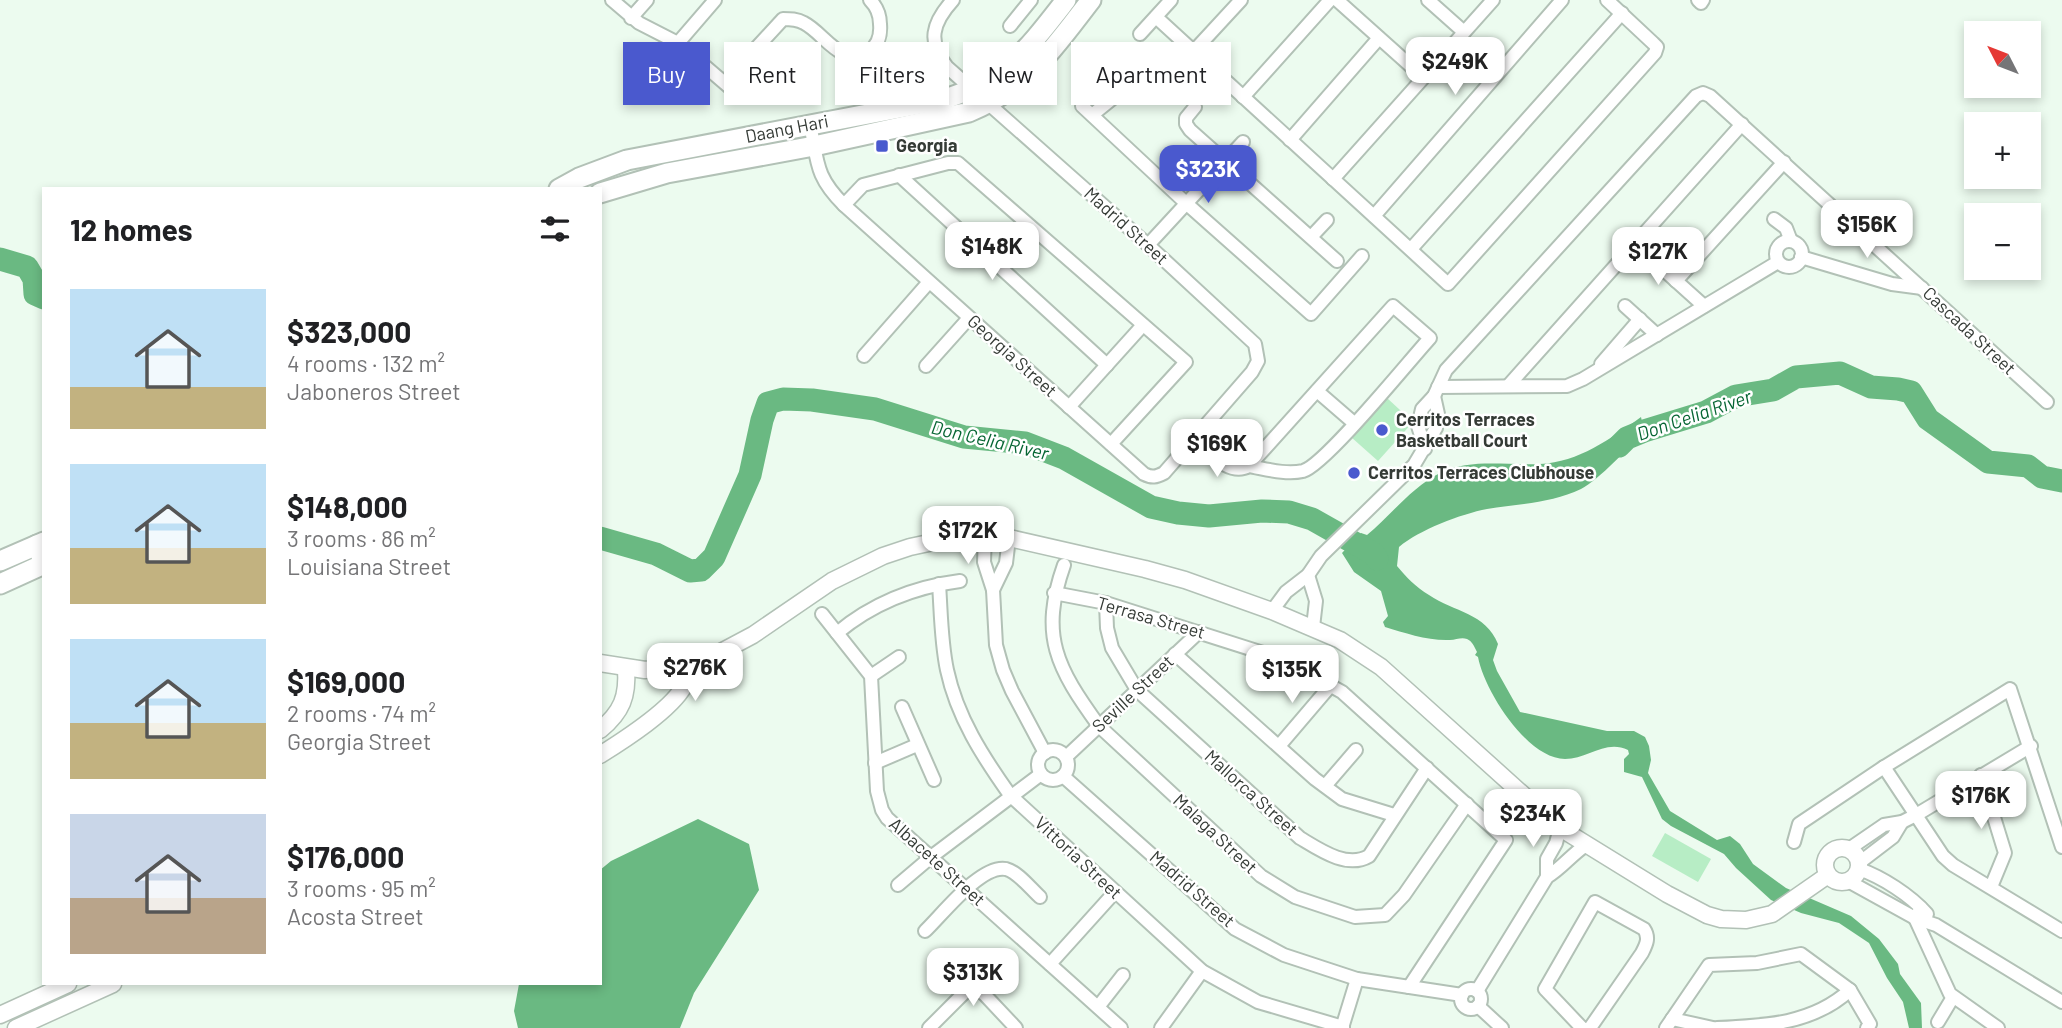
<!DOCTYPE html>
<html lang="en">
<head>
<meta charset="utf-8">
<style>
  body { margin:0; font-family:Barlow,sans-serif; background:#f2f2f2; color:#202124; height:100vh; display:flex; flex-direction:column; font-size:26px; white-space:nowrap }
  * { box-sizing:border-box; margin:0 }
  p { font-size:23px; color:#757577 }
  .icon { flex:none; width:38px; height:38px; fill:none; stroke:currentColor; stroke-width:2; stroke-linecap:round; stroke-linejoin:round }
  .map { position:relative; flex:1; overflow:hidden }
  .sheet { position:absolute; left:42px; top:187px; width:560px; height:798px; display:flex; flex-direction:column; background:#fff; border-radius:0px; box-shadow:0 4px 10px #0003 }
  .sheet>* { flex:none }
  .hud { position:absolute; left:623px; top:42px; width:665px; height:63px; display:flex; gap:14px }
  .needle { width:46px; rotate:312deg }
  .buttons { position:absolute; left:1964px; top:21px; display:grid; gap:14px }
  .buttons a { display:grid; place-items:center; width:77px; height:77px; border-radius:0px; background:#fff; box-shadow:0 4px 10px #0003; font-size:35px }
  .price { position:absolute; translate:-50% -60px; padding:0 16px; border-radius:14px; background:#fff; color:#222; font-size:23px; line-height:46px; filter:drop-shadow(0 2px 4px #0008) }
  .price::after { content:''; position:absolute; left:50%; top:42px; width:21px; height:16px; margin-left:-10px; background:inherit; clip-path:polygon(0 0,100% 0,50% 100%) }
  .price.selected { background:#4a59ce; color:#fff }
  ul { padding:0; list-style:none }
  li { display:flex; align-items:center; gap:21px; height:175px; padding:0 28px }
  li span { display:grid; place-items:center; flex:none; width:196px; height:140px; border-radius:0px; color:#555 }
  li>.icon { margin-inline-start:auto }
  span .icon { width:84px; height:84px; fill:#fffc; stroke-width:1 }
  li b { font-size:30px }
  h2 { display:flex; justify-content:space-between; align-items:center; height:84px; padding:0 28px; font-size:30px }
  .tag { padding:0 24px; border-radius:0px; background:#fff; box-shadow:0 4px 10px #0003; font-size:24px; line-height:63px }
  .tag.selected { background:#4a59ce; color:#fff }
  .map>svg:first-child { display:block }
  .green { fill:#b7edc5 }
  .water { fill:#6ab982 }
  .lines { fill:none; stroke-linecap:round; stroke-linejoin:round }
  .river { stroke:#6ab982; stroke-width:23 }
  .minor-casing { stroke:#b2c1b6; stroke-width:16 }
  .tertiary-casing { stroke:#b2c1b6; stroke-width:19 }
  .primary-casing { stroke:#b2c1b6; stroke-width:23 }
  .minor { stroke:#fff; stroke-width:12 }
  .tertiary { stroke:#fff; stroke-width:16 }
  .primary { stroke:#fff; stroke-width:19 }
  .poi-dot { fill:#4a59ce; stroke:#fff; stroke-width:2.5 }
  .labels { text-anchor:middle; stroke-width:5; stroke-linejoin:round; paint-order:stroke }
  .street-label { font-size:18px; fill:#353b36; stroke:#fff }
  .poi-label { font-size:18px; font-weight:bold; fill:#353b36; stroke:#fff; text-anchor:start }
  .water-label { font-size:19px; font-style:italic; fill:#066533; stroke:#fff }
</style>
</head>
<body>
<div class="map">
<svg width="2062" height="1028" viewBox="0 0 2062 1028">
  <rect width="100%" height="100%" fill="#ecfbef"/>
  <g class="green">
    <path d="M1387,398l26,24 -35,39 -27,-24z"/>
    <path d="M1665,833l46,26 -13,23 -46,-26z"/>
  </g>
  <g class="water">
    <path d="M1641,417l3,14c-14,15 -45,49 -63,58 -29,14 -63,15 -94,20 -26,5 -68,21 -88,38l-2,19c9,11 19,21 32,29 25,17 57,18 69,49l-5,16 4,11 23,41 87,19h27l11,6 4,9 2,14 -3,13 22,38 47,29 13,-4 10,8 13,20 33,24 65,28 28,23 19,25 2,10 21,29 1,25h-13l-6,-26 -16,-24 -18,-35 -30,-20 -38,-10 -30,-13 -35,-32 -12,-14 -53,-28 -9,-7 -20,-42 -18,-5v-13l5,-5 -1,-4c-22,-11 -41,9 -63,9 -38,0 -81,-69 -87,-102l-3,-2 2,-3c-3,-6 -5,-11 -10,-13 -6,-2 -11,1 -17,1 -22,1 -45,-7 -65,-13l-2,-5 5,-6 -7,-25 -27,-19 -12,-19 19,-20 6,2c24,-20 45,-48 73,-62 31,-15 67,-7 100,-9 39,-2 70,-25 101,-47z"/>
    <path d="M698,819l51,25 10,46 -65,103 -14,35h-162l-4,-17 5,-27h81v-114l11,-9z"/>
  </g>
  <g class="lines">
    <g class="river">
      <path d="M0,259l27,8 7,12 1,15 9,4"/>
      <path d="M1619,446l8,-8 17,-7 62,-19 30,-16 37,-6 23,-13 44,-4 31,14 27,2 13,3 17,27 60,43 40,4 14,11 20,4"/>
      <path d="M600,538l56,16 34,17 11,-1 13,-13 36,-82 12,-55 6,-17 15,-4 29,1 63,9 89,28 61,6 39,15 87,49 27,6 31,3 53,-5 27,1 23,7 62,35 3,5"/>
    </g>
    <g class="minor-casing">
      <g id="minor">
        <path d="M612,0l27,23 39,20 57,49"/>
        <path d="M1337,0l86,77"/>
        <path d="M1428,0l36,32"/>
        <path d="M1698,0l3,3 2,-3"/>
        <path d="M1156,17l292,267 207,-231 2,-6 -4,-4 -46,-43"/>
        <path d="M631,18l16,-18"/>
        <path d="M1010,26l21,-26"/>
        <path d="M1140,34l31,-34"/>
        <path d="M678,43l37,-43"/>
        <path d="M1193,52l48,-52"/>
        <path d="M725,82l58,-63c7,0 14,0 21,4 20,10 37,45 64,29 10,-6 13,-17 12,-28 0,-10 -3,-17 -10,-24"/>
        <path d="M1243,97l87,-97"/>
        <path d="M1082,106l105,98 124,110 51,-58"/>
        <path d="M1195,107l-9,11v6l4,6 147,131"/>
        <path d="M1092,115l63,-51"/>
        <path d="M810,124c8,39 5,52 34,81l300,269c8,4 12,3 20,-1l88,-101 6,-11 -3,-17 -107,-99 -201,-178c-20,-25 -15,-44 6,-67"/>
        <path d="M1290,140l89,-102"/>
        <path d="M899,175l208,190"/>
        <path d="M1333,179l160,-179"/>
        <path d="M844,205l19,-20 85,-22h10l228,199 -75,82"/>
        <path d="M1374,216l188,-216"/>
        <path d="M1774,219l12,9 5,13"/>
        <path d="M1311,237l16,-17"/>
        <circle cx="1789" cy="254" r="13"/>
        <path d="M1635,244l69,62"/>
        <path d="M1148,245l95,-103"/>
        <path d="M1411,249l211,-236"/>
        <path d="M1801,257l91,27 30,4"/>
        <path d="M1676,281l108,-119"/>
        <path d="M1625,306l32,29"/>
        <path d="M864,356l65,-74"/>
        <path d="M1601,364l39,-45"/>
        <path d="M926,366l43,-48"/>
        <path d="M1508,386l234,-262"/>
        <path d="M1438,387l129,-1 16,-7 195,-117"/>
        <path d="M1317,391l37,32"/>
        <path d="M1069,407l74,-82"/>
        <path d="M1194,440c15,12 35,37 55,26l144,-160 37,32c-21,23 -105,127 -127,133 -17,4 -37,-2 -54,-5"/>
        <path d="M1425,449l-7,-23 4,-17 12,-13 12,-26 250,-274 7,-3 7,3 337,306"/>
        <path d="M985,536l-1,26 9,28 3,55 7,25 9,21 33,62"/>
        <path d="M1064,565c-25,71 -7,103 35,161l162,150 34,21 60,20 30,-2 19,-20 63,-91"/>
        <path d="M1308,575l8,26 -3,26"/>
        <path d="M939,584c2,28 2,58 8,86 10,47 36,87 63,125l192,176 56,31 85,25"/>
        <path d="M993,590l13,-27 3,-25"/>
        <path d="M1054,593l52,10 176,56 60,33 164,148 -97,147"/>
        <path d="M1106,603l1,25 5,20 25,42 163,148c20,12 47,31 69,18l58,-88"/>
        <path d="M1272,611l14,-19 22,-17 13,-19 93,-91 22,-37 2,-14 -4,-18"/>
        <path d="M822,614l49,62 6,115 5,19 5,8 234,210"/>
        <path d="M837,633c36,-30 76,-46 123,-52"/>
        <path d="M1175,654l140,125 27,20 52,16"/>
        <path d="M871,676l28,-19"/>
        <path d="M902,707l32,73"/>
        <path d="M1279,746l52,-61"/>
        <circle cx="1053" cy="765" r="15"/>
        <path d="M1066,757l133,-125"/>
        <path d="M875,763l42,-18"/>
        <path d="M1884,767l59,89 10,9 109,66"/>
        <path d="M1981,775l24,78 -14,34"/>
        <path d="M1063,776l172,153 49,26 73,24 105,16"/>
        <path d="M1325,786l31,-36"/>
        <path d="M1794,842l5,-18 85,-57 126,-78 52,158"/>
        <path d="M1849,849l35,-24 18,-3 14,-7 115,-69"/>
        <path d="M1859,863l34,-26 9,-15"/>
        <path d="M1859,869c23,8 51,26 68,45"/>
        <path d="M1547,877v-18l9,-16 4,-15"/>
        <path d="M1848,881l67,37 21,7 126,77"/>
        <path d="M898,885l33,-28 110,-83"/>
        <path d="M1921,908l-6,10 35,76 48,34"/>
        <path d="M925,931c17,-16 56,-67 81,-62 12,3 25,20 34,28"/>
        <path d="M1050,964l64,-71"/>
        <circle cx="1471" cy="999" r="10"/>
        <path d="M1477,991l70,-114c15,-9 24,-22 39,-32"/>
        <path d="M1478,1006l24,22"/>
        <path d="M1098,1007l25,-32"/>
        <path d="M1672,1019l41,9"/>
        <path d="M1938,1022l15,-25"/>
        <path d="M929,1028l38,-38 10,-1 7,5 32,34"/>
        <path d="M1161,1028l41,-57"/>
        <path d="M1342,1028l15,-49"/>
        <path d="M1582,1028l-37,-39 50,-87 49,27c6,9 2,16 -2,24l-52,75"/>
        <path d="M1666,1028l43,-63 48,-2 44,-9 49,36 20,34 -3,4"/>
        <path d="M1717,1028c48,-2 96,-4 133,-38"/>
      </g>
    </g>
    <g class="tertiary-casing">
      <g id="tertiary">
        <path d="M600,663l45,7 44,-5 17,-5 47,-25 79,-54 51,-25 27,-9 28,-6 47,-5 24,2 136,31 40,11 87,31 68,29 41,27 179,161 107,66 40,21 14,4 25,1 26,-6 56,-39"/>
        <path d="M600,730c22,-18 28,-34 26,-61"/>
        <path d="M600,755c24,-15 71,-45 84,-69 4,-7 4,-14 5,-21"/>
        <circle cx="1842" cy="865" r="17"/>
        <path d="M0,1015l68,-31"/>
        <path d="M16,1028l97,-44"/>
      </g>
    </g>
    <g class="primary-casing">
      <g id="primary">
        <path d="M559,189l20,-11 48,-18 314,-60c63,-18 86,-50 125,-100"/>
        <path d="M600,193l67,-20 147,-27 155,-34c60,-25 84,-63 122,-112"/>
        <path d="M0,561l44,-19"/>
        <path d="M0,584l44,-20 -7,-19"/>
      </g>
    </g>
    <use href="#minor" class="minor"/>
    <use href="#tertiary" class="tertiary"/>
    <use href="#primary" class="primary"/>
  </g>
  <g class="poi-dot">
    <rect x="875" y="139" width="14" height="14" rx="3.5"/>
    <circle cx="1382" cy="430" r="7"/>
    <circle cx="1354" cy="473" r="7"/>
  </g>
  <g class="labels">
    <g class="street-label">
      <text transform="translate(787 129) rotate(-11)" y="6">Daang Hari</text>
      <text transform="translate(1126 226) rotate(42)" y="6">Madrid Street</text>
      <text transform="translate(1969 331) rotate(43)" y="6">Cascada Street</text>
      <text transform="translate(1012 356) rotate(42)" y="6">Georgia Street</text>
      <text transform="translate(1151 618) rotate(16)" y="6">Terrasa Street</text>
      <text transform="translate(1133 694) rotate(-43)" y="6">Seville Street</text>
      <text transform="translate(1251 793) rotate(42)" y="6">Mallorca Street</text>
      <text transform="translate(1215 834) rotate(43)" y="6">Malaga Street</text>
      <text transform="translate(1078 858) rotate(43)" y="6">Vittoria Street</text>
      <text transform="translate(937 862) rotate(42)" y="6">Albacete Street</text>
      <text transform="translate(1192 889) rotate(41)" y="6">Madrid Street</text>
    </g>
    <g class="poi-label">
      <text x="896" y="152">Georgia</text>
      <text x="1396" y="426">Cerritos Terraces<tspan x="1396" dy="21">Basketball Court</tspan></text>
      <text x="1368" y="479">Cerritos Terraces Clubhouse</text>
    </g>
    <g class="water-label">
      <text transform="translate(1694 415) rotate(-19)" y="7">Don Celia River</text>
      <text transform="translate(990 440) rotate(13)" y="7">Don Celia River</text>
    </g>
  </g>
</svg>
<div class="buttons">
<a><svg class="needle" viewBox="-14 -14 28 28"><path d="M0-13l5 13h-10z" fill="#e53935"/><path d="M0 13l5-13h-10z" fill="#757577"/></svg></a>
<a>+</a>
<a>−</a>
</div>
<b class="price" style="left:1455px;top:97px">$249K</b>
<b class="price selected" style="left:1208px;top:205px">$323K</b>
<b class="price" style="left:1867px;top:260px">$156K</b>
<b class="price" style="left:992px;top:282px">$148K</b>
<b class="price" style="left:1658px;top:287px">$127K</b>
<b class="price" style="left:1217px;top:479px">$169K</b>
<b class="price" style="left:968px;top:566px">$172K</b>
<b class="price" style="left:695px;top:703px">$276K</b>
<b class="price" style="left:1292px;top:705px">$135K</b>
<b class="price" style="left:1981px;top:831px">$176K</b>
<b class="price" style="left:1533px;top:849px">$234K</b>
<b class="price" style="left:973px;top:1008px">$313K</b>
<div class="hud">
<a class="tag selected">Buy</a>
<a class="tag">Rent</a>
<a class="tag">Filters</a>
<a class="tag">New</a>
<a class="tag">Apartment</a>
</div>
<section class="sheet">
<h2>12 homes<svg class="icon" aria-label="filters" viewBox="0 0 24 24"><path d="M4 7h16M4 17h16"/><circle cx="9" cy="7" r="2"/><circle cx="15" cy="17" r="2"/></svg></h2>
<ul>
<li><span style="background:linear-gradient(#bfe0f5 70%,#c2b280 0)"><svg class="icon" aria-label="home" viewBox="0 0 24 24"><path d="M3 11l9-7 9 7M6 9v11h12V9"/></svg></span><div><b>$323,000</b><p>4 rooms · 132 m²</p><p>Jaboneros Street</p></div></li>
<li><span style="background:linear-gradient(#bfe0f5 60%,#c2b280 0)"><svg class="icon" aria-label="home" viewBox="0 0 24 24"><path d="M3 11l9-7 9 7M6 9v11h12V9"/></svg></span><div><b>$148,000</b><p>3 rooms · 86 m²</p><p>Louisiana Street</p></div></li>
<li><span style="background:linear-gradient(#bfe0f5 60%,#c2b280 0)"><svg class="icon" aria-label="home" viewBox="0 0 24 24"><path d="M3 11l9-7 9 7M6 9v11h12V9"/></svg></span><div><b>$169,000</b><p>2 rooms · 74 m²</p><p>Georgia Street</p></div></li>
<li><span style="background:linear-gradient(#c9d6e8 60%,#b9a48a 0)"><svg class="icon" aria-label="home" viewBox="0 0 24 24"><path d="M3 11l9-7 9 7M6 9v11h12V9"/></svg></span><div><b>$176,000</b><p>3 rooms · 95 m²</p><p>Acosta Street</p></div></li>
</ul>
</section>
</div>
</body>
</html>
